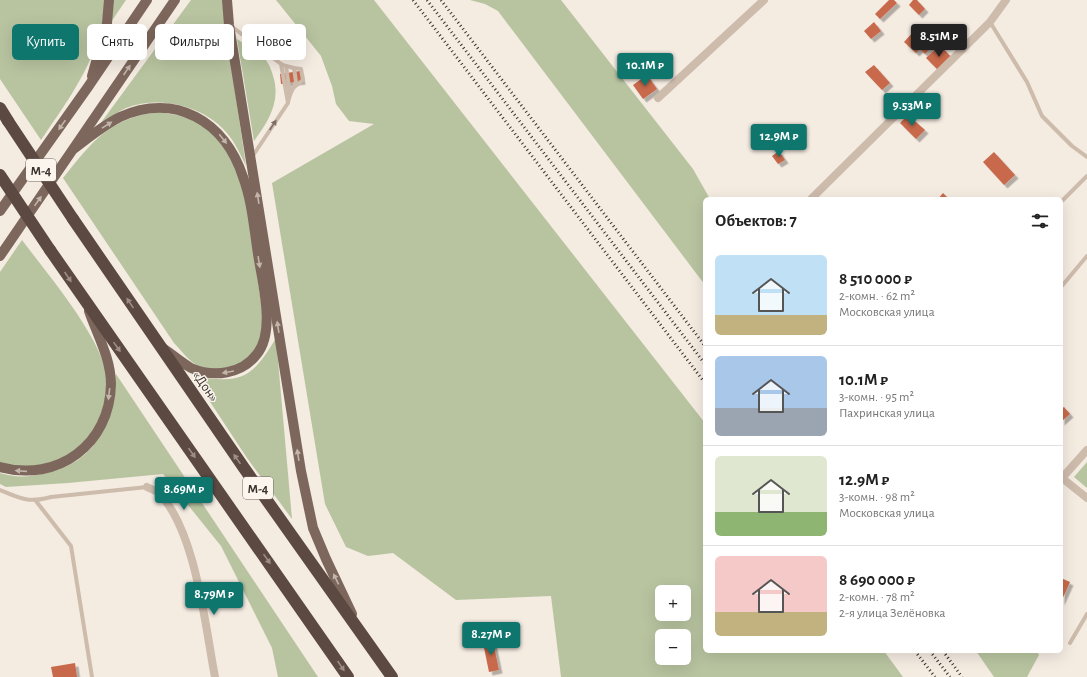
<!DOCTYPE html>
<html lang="ru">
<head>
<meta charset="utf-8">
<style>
  body { margin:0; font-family:"Alegreya Sans",sans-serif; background:#f2f2f2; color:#222; height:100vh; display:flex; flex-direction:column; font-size:15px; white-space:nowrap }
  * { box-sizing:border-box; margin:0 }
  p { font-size:13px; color:#767676 }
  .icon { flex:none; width:22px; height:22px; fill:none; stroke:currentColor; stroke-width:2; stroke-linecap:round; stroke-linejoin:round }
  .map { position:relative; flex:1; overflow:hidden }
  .sheet { position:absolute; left:703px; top:197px; width:360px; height:456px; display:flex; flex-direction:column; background:#fff; border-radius:6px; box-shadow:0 4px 16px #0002 }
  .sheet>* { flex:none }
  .top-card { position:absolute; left:12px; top:24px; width:380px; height:36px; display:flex; gap:8px }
  .fabs { position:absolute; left:655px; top:585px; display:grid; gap:8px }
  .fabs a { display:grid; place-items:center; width:36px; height:36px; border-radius:6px; background:#fff; box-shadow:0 4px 16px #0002; font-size:20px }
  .price { position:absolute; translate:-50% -34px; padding:0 9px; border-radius:4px; background:#0f766e; color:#fff; font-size:13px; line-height:26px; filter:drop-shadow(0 1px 2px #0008) }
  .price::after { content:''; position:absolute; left:50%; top:24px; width:12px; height:9px; margin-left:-6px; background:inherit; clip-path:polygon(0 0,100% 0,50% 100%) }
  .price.on { background:#222; color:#fff }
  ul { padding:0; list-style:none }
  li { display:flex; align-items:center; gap:12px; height:100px; padding:0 12px }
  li+li { border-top:1px solid #e0e0e0 }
  li span { display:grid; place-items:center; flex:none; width:112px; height:80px; border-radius:6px; color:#555 }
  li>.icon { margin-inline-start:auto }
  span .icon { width:48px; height:48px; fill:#fffc; stroke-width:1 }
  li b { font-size:17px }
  h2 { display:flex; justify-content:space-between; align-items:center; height:48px; padding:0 12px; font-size:17px }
  .tag { padding:0 14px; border-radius:6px; background:#fff; box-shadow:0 4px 16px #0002; font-size:14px; line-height:36px }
  .tag.on { background:#0f766e; color:#fff }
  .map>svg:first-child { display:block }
  .green { fill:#b8c4a0; fill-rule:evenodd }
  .building { fill:#c8694b; filter:url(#shadow) }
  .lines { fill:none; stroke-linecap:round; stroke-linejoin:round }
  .service { stroke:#cdbbac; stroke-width:4 }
  .minor { stroke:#cdbbac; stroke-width:8 }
  .primary { stroke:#7d675c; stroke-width:10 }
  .motorway { stroke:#5c4a42; stroke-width:12 }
  .rail { stroke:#3b302b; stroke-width:3; stroke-dasharray:1 3; stroke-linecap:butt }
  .motorway-bridge { stroke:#5c4a42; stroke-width:12 }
  .oneway { fill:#c2b5ac }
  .oneway2 { fill:#7d6f65 }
  .oneway3 { fill:#9c8e87 }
  .labels { text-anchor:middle; stroke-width:3; stroke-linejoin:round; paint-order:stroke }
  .shield { fill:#fbf5ee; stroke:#756b66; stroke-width:1 }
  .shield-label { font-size:13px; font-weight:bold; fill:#3b302b }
  .street-label { font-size:14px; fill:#3b302b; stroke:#fbf5ee }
</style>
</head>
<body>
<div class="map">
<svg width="1087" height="677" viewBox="0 0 1087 677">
  <defs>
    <filter id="shadow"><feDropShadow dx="3.5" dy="3.5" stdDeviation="0" flood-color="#0004"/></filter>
  </defs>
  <rect width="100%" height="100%" fill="#f4ebe1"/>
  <g class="green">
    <path d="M0,0h105c-4,57 -33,94 -64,140l-41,-61z"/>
    <path d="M113,0h13l-15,22z"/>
    <path d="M191,0h33l1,22 21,144c-4,-8 -8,-17 -13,-25 -22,-34 -70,-47 -107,-33 -9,4 -18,11 -26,16z"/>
    <path d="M276,0h98l331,423v228h179l19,26h-342l-10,-81 -95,4 -63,-47 -25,3 -22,-9 -21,-43 -53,-321 102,-59 -25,-3 -13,-17 -4,-18 -11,-30zM662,592h22v22h-22zM662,636h22v22h-22z"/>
    <path d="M470,0h91l132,169 17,30h-5v86l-207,-274 -13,-7z"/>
    <path d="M237,39c9,6 21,12 28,20 5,6 7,13 9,20 6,24 -6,43 -20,62z"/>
    <path d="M158,112c23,3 43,7 59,26 12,14 20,31 25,49 8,30 11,64 16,95 2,15 6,31 4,45 0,6 -3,16 -5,21 -10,19 -44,28 -62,16 -8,-5 -14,-14 -21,-21l-111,-165c30,-37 45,-59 95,-66z"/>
    <path d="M22,240c24,32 74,91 83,129 5,25 -3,52 -20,71 -14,16 -36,27 -58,27 -9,1 -18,-3 -27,-4v-191z"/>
    <path d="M276,338l16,181 -45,-61 -54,-82c48,8 58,4 83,-38z"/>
    <path d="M116,374l202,303h-40l-6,-29 -51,-102 -58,-72 -95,9 -62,4 -6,-3v-11c16,5 30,4 46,0 52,-11 66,-51 70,-99z"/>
    <path d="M1087,462v26l-13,-11z"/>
    <path d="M976,651h61l2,4 -12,22h-33z"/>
  </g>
  <g class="building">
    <path d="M889,0h5l3,3 -17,16 -5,-5z"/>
    <path d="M913,0h4l8,9 -6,6 -10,-10z"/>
    <path d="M874,22l7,9 -10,8 -7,-8z"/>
    <path d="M923,29l14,13 -12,12 -5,-5 -4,4 -12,-11 9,-10 3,4z"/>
    <path d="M293,38l3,16 -15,2 -3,-15z"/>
    <path d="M940,45l11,12 -13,13 -12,-12z"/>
    <path d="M874,65l16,18 -8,7 -17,-18z"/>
    <path d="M300,71l2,10 -21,3 -1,-10z"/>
    <path d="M647,75l10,14 -14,10 -10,-14z"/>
    <path d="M908,115l17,15 -9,9 -16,-16z"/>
    <path d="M779,151l6,9 -7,4 -6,-8z"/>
    <path d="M994,152l21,23 -11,10 -21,-23z"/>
    <path d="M943,193l6,6h-11z"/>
    <path d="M1064,407l6,7 -9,8v-13z"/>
    <path d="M1061,578l9,4 -9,20z"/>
    <path d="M493,641l6,29 -10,2 -6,-29z"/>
    <path d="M75,663l2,14h-24l-2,-10z"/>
  </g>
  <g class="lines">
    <g class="service">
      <path d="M990,22l37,60 15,34 30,30 15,11"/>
      <path d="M231,26l50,38 7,39 -36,54"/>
      <path d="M281,64l5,2 4,29 -2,7"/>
      <path d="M286,66l8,2 2,14 -6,13"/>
      <path d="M293,88l10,-8 -2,-11 -7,-1"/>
      <path d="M1061,202l26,-26"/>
      <path d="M1061,287l26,-31"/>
      <path d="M0,490c21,9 29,13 51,7l96,-10"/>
      <path d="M36,501l35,45 21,131"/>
      <path d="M1070,643l17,-29"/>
    </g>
    <g class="minor">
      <path d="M658,98l106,-98"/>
      <path d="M811,199l179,-177 16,-22"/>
      <path d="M1087,450l-25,28 25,20"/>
      <path d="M147,487c4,2 10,4 13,7 36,39 45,131 55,183"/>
    </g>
    <g class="primary">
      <path d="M227,0l2,25 72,446 12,57 13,31 26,55"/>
      <path d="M92,76l15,-53 2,-23"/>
      <path d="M75,148c14,-11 29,-23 45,-31 55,-25 105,4 123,60 9,24 11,51 15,77 4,27 18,77 -1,100 -15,20 -43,24 -66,14 -9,-5 -18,-13 -27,-19"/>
      <path d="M0,211l88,-124 59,-87"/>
      <path d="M0,256l175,-256"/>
      <path d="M0,467c58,16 110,-23 111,-83 0,-25 -14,-50 -22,-73"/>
    </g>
    <g class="motorway">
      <path d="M0,108l8,13"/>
      <path d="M73,219l171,249 148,209"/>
      <path d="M50,250l298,427"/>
    </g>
    <g class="rail">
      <path d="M413,0l292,383"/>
      <path d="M427,0l278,364"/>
      <path d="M441,0l264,346"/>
      <path d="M915,651l20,26"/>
      <path d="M930,651l20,26"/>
      <path d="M943,651l19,26"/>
    </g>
    <g class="motorway-bridge">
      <path d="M8,121l65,98"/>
      <path d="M0,175l50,75"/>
    </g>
  </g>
  <defs><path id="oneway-solid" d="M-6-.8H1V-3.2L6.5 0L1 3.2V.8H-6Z"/></defs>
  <g class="oneway">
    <use href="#oneway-solid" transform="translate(127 70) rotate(-56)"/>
    <use href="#oneway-solid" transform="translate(62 125) rotate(125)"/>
    <use href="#oneway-solid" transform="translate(107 125) rotate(-32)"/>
    <use href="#oneway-solid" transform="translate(223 139) rotate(51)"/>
    <use href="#oneway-solid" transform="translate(258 198) rotate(-99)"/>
    <use href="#oneway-solid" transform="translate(38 201) rotate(-55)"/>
    <use href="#oneway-solid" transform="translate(259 262) rotate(81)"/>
    <use href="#oneway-solid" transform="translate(278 327) rotate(-99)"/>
    <use href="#oneway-solid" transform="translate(228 372) rotate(170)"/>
    <use href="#oneway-solid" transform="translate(109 394) rotate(97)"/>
    <use href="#oneway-solid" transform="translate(298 455) rotate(-99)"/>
    <use href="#oneway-solid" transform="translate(21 471) rotate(-176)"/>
    <use href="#oneway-solid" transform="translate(336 579) rotate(-116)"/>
  </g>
  <use class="oneway2" href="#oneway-solid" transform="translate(273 125) rotate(-57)"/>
  <g class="oneway3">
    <use href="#oneway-solid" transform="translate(68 277) rotate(56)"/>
    <use href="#oneway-solid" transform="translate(130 303) rotate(-124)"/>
    <use href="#oneway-solid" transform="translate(117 347) rotate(55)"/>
    <use href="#oneway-solid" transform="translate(192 453) rotate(55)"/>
    <use href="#oneway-solid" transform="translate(237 459) rotate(-125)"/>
    <use href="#oneway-solid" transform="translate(267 559) rotate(55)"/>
    <use href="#oneway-solid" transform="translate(341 666) rotate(56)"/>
  </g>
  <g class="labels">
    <g class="shield">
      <rect x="26" y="159" width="30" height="22" rx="3"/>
      <rect x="243" y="477" width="30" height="22" rx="3"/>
    </g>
    <g class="shield-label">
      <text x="41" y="175">М-4</text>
      <text x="258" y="493">М-4</text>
    </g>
    <g class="street-label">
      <text transform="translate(206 386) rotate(55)" y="5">«Дон»</text>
    </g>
  </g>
</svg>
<div class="fabs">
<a>+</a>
<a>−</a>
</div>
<b class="price on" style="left:939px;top:58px">8.51M ₽</b>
<b class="price" style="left:645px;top:87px">10.1M ₽</b>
<b class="price" style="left:912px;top:127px">9.53M ₽</b>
<b class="price" style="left:779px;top:158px">12.9M ₽</b>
<b class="price" style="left:184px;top:511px">8.69M ₽</b>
<b class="price" style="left:214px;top:616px">8.79M ₽</b>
<b class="price" style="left:491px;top:656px">8.27M ₽</b>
<div class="top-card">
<a class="tag on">Купить</a>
<a class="tag">Снять</a>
<a class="tag">Фильтры</a>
<a class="tag">Новое</a>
</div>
<section class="sheet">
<h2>Объектов: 7<svg class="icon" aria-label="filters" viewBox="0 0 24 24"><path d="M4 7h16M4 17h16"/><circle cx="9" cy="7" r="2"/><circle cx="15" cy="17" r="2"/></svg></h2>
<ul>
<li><span style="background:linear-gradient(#bfe0f5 75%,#c2b280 0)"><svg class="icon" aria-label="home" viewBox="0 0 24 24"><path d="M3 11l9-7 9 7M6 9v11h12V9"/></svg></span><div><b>8 510 000 ₽</b><p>2-комн. · 62 m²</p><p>Московская улица</p></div></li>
<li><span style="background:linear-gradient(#a9c7e8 65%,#9aa5b1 0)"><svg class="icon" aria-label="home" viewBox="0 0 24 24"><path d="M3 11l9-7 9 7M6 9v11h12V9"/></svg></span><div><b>10.1M ₽</b><p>3-комн. · 95 m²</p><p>Пахринская улица</p></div></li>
<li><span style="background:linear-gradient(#dfe7d0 70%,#8fb573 0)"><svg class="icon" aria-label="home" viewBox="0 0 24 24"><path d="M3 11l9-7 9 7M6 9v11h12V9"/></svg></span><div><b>12.9M ₽</b><p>3-комн. · 98 m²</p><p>Московская улица</p></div></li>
<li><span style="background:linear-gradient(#f6c9c9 70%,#c2b280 0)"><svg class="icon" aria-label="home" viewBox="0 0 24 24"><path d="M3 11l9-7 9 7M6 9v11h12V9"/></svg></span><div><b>8 690 000 ₽</b><p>2-комн. · 78 m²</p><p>2-я улица Зелёновка</p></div></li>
</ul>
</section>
</div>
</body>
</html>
